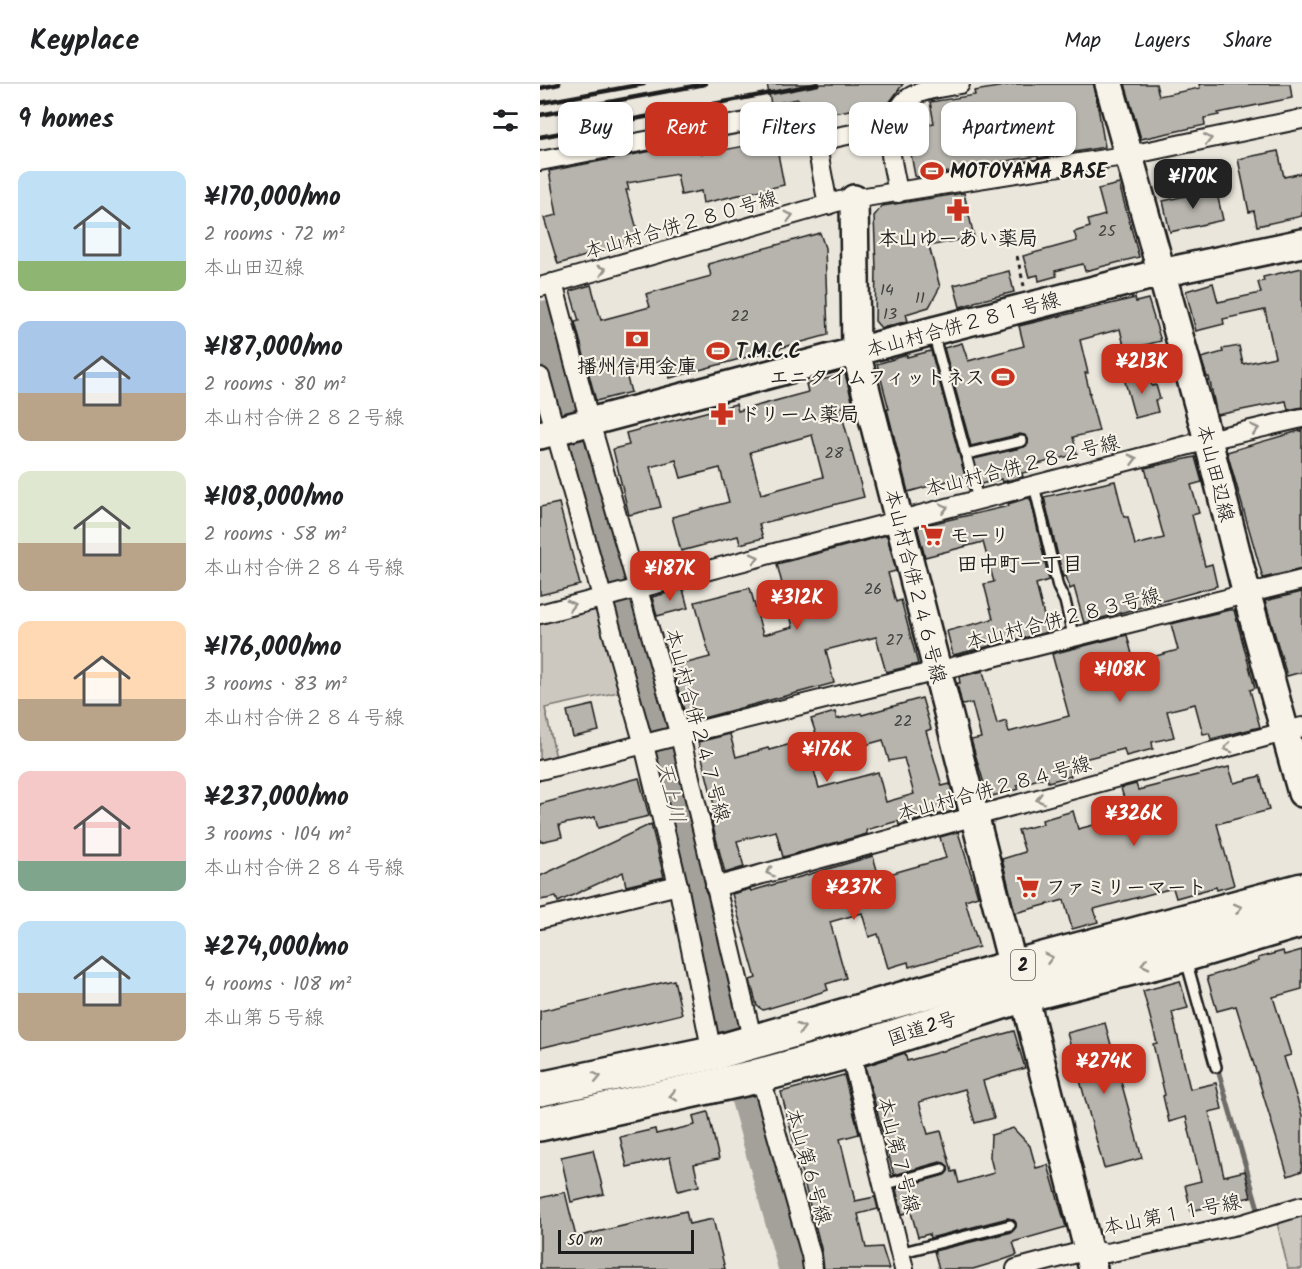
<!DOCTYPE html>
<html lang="en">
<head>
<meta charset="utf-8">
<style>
  body { margin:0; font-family:Kalam,"Klee One",sans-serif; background:#f2f2f2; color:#202124; height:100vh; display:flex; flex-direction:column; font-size:22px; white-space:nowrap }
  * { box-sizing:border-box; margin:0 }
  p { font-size:20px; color:#757577 }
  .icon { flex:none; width:33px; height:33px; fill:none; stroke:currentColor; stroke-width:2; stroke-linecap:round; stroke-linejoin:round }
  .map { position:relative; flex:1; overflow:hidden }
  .details { display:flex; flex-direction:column; background:#fff; width:540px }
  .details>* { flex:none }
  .banner { position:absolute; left:18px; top:18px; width:570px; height:54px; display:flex; gap:12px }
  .scale { position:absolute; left:18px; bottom:15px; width:136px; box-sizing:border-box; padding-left:6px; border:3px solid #1c1c1c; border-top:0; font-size:16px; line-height:21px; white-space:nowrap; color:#1c1c1c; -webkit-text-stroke:4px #f7f3e8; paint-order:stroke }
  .price { position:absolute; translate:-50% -51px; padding:0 14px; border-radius:12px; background:#c8321e; color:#fff; font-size:20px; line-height:39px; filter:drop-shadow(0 2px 3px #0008) }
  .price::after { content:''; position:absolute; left:50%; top:36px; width:18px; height:14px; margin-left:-9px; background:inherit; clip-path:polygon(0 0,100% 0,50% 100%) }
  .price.on { background:#222; color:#fff }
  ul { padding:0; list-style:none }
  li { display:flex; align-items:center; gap:18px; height:150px; padding:0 18px }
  li span { display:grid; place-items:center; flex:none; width:168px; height:120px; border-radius:12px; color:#555 }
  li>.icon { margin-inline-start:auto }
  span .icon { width:72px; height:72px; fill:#fffc; stroke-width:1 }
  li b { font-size:26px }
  h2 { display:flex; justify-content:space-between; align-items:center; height:72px; padding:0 18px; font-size:26px }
  .pill { padding:0 21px; border-radius:12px; background:#fff; box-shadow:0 2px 4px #0004; font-size:21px; line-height:54px }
  .pill.on { background:#c8321e; color:#fff }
  header { display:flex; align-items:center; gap:36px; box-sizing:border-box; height:84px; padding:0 30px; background:#fff; border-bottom:2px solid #e0e0e0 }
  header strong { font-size:28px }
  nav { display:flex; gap:33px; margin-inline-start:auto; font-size:21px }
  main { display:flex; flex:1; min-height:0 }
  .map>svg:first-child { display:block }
  .green { fill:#ccc8c0; stroke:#74726e; stroke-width:1.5 }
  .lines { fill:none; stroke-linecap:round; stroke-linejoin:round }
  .stream { stroke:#6d6c68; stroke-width:5 }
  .river { stroke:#a3a19a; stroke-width:33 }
  .building { fill:#b6b4ac; stroke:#1c1c1c; stroke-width:1.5; fill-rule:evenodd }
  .lane-casing { stroke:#1c1c1c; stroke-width:14 }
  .street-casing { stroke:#1c1c1c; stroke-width:22 }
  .secondary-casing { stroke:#1c1c1c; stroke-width:32 }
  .highway-casing { stroke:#1c1c1c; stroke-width:38 }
  .path { stroke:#1c1c1c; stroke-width:3; stroke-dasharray:4.5 4.5; stroke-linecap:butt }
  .lane { stroke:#f7f3e8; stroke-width:9 }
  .street { stroke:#f7f3e8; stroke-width:18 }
  .secondary { stroke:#f7f3e8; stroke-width:27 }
  .highway { stroke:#f7f3e8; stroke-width:33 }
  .rail { stroke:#1c1c1c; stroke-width:4.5 }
  .oneway { stroke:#94928c }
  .labels { text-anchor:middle; stroke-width:4.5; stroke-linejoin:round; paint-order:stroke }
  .number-label { font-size:16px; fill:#424240 }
  .shield { fill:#f7f3e8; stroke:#5e5c59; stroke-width:1.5 }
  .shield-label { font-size:18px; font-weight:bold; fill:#1c1c1c }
  .poi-label { font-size:20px; font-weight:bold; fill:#1c1c1c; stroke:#f7f3e8; text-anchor:start }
  .street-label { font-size:20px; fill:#1c1c1c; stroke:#f7f3e8 }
  .neighbourhood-label { font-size:21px; font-weight:bold; fill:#1c1c1c; stroke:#f7f3e8 }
  .water-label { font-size:21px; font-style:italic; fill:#52514e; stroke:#f7f3e8 }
</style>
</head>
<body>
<header>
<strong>Keyplace</strong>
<nav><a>Map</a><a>Layers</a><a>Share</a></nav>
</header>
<main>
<section class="details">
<h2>9 homes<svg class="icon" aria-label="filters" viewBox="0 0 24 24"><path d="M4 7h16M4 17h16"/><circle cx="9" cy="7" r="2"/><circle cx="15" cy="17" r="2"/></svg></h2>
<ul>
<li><span style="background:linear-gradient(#bfe0f5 75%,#8fb573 0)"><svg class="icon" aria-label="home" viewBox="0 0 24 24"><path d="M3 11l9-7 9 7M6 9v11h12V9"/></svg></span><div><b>¥170,000/mo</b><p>2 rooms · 72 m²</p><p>本山田辺線</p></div></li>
<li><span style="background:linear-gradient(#a9c7e8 60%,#b9a48a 0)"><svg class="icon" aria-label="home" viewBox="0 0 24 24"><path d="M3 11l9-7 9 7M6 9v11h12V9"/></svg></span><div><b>¥187,000/mo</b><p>2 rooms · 80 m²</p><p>本山村合併２８２号線</p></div></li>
<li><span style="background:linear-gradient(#dfe7d0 60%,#b9a48a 0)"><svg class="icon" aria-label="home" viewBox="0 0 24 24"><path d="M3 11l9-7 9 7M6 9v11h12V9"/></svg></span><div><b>¥108,000/mo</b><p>2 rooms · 58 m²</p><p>本山村合併２８４号線</p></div></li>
<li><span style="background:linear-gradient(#ffd9b3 65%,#b9a48a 0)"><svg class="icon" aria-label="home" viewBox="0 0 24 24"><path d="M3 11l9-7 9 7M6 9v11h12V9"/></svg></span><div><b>¥176,000/mo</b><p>3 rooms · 83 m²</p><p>本山村合併２８４号線</p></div></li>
<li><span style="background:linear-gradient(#f6c9c9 75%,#7fa58c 0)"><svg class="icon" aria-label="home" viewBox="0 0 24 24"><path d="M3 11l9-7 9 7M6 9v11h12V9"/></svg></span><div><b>¥237,000/mo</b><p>3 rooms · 104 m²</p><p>本山村合併２８４号線</p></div></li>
<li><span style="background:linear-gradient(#bfe0f5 60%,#b9a48a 0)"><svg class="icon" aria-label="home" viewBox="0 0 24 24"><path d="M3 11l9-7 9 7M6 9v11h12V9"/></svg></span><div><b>¥274,000/mo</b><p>4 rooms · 108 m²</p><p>本山第５号線</p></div></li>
</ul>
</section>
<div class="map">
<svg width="762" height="1185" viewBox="0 0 762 1185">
  <rect width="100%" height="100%" fill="#eae6dc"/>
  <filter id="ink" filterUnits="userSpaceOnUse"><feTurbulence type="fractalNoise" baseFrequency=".0167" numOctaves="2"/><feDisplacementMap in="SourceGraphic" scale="12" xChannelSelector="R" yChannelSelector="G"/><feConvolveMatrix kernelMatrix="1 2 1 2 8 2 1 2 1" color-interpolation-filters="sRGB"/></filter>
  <g filter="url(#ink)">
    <g class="green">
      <path d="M53,525l9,4 21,78 -78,17 11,50 -16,4v-140z"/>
      <path d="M762,1131v54h-14l-11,-47z"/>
    </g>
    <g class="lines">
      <path class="stream" d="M678,986l41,142"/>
      <path class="river" d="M0,233l113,403 76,313 66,236"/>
    </g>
    <g class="building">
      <path d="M227,0h136l-14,19 -67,12 -24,-16 -27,5z"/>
      <path d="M476,0h78l11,63 -67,11v-2l-45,7 1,2 -77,12 -2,-1 -9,-49 28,-4 -4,-21 45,-7 -1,-4zM438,30l5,29 -29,5 -5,-29z"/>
      <path d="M585,0h31l3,12 41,-8 -1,-4h91l2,14 -74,15 1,2 -15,3 1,7 -64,14z"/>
      <path d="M233,44l11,57 -81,18 -2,-12 -20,4 -4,-21 -50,9 2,7h-3l14,50 -82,24 -14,-46 13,-3 -8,-44 108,-21 1,2 42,-8 2,10 49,-9 -2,-12z"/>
      <path d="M738,67l6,26 18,-4v43l-45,10 -3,-15 -5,1 -11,-53z"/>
      <path d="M579,100l20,73 -54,14 -2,-7 -28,7 2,5 -18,5 -1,-6 -9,2 -6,-21 54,-15 -3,-9 16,-5 -2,-7 17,-5 -7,-26z"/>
      <path d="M676,105l7,31 -53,12 -7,-31z"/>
      <path d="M424,109l10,44 -45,9 11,41 -11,20 -23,7 2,7 -27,7 -6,-7 1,-53 -2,-52 8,-10z"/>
      <path d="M280,149l5,15 3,87 -158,43 -5,-18 -40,11 6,21 -35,9 -21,-79 4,-1 -9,-30 21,-6 10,35 49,-13 -4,-13 65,-18 -3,-12z"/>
      <path d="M762,184v139l-14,3 -2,-9 -69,14 -8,-38h-2l-6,-19 22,-6 -1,-3 17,-3 4,18 32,-7 -10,-47 -42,9 1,5 -28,7 -10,-40 27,-8 5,19 43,-9 -3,-11 6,-1 -1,-4z"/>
      <path d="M469,187l5,21 -40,10v1l-14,4 -6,-22z"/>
      <path d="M595,214l1,4 12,-3 13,42 -36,9 -5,-21 -40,11 8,33h-3l5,20h-1l10,38 -26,6 4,17 -47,12 1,5 -9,2 1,4 -21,5 -1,-3 -20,5 -7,-25 50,-12 4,-3v-5l-4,-4 -4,-1 -49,12 -27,-98 18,-5 6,18 56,-15 -5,-20z"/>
      <path d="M391,267l34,125 -57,16 -21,-83h2l-12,-45 30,-9v2z"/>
      <path d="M608,288l4,14 4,-1 4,14 -5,1 3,12 -23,6 -11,-40z"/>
      <path d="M305,290l8,30 -13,4 24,89 -105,27 4,14 -23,6 -2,-8 -57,15 -9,-34 57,-15 -9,-34 -39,10 -5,-18 -26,7 11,40 -32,8 -16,-66 16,-4 -3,-12 110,-29 2,7 70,-19 -2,-8zM272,351l11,42 -62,17 -11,-42z"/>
      <path d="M762,346v139l-39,9 -36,-126z"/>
      <path d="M655,373l7,25 -11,3 8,28 -7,2 13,51 7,-2 5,22 -133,37 -10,-36 -4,2 -4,-13 -3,1 -19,-80 71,-16 9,36h4l7,28 29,-7 -19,-70z"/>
      <path d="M488,414l3,2 18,80 -13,4 12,48 -95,23 -6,-24 46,-12 -9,-35 10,-2 -11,-40 -58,15 -8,-30 92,-21 -1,-2z"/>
      <path d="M19,419l21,82 -40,10v-88z"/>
      <path d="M347,451l9,36 -8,2 8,29 5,-2 17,64 -32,8 -10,-35 -50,13 8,33 -142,38 -6,-4 -14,-50 38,-10 -15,-55 55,-14 13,47 30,-8 -16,-63z"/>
      <path d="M143,505l5,19 -31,8 -5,-19z"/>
      <path d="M762,508v80l-15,4 -22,-75z"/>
      <path d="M689,526h5l21,78 -5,2 10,37 -49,12 -2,-6 -6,1 -8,-30 -28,7 7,26 -22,5 1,7 -27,7 -2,-7 -56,14 3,13 -23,6 -1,-5 -30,8 2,4 -31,8 -17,-57 10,-2 -9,-35 -10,2 -5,-22h3l-1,-6 24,-6 14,53 9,-3 3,11 60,-16 -17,-62 75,-19 7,27 44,-12 -7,-26z"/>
      <path d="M382,614l9,31 -5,2 16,55 8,-2 7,26 -58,15 -1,-4 -32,9 1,4 -84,23 -7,-26 -39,10 7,26 -19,6 -15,-58 6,-2 -18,-71 32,-8 6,23 32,-9 1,2 48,-13 -6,-18 24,-7 2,7 24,-6 1,2zM343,656l6,21 15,-3 10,36 -28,8 -8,-30 -59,16 -8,-28z"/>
      <path d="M53,621l6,26 -26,6 -6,-26z"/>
      <path d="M689,683l5,16 26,-7 9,34 -52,14 17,61 -17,5 -1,-3 -40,11 -3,-10 -79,21 4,13 -26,7 -8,-29 -49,13 -13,-54 23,-7 -7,-22 25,-6 -1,-4 31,-9 5,18 51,-13 -8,-28 15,-4 2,6z"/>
      <path d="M99,694l10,38 -51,12 -3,-11 -36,8 3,12 -22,5v-38z"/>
      <path d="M111,740l13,53 -38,9 -3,-14 -65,30 -2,-5 -16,3v-24z"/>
      <path d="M418,748l20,64 -13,4 14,47 -70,20 -1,-5 -20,6 -10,-34 -9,3 -7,-24 -32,9 16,56 -20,6 2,6 -28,9 -37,11 -6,-4 -7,-26 6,-2 -24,-84 18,-5 1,2 122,-35 6,21 67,-19 -6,-21z"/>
      <path d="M762,866v39l-29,8 18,58 -7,2 18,58v56l-14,5 -52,-170 -19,5 -10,-34 52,-16 -1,-3 25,-7 1,4z"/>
      <path d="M134,896l8,34 -142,34v-37z"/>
      <path d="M640,897l8,27 -16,4 18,77 26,-6 6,26 -13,3 15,64 21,-5 6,26 -60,14 -6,-26 16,-4 -15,-64 -17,5 -6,-26 2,-1 -12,-51 4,-1 -14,-52z"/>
      <path d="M565,939l37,135 -38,10 -37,-135z"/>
      <path d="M474,947l11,37 -42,13 11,37 -19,5 -10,-34 -46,13 9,32 13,-3 11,41 4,-1 3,12 35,-10 -4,-16 1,-22 22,-7 17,18 6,22 12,-3 18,62 -53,15 4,13 -17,6 -27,8h-34l-5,-18 78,-19 4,-5v-4l-4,-4 -4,-1 -78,20 -1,-4 -11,3 -7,-25 -9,2 -6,-25 48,-14 4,-4v-4l-4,-4 -4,-1 -46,13 -29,-109 40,-13 2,8z"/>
      <path d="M304,991l15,59 -19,5 15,62 20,-4 3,12 -20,5 8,34 16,-1 7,22h-65l-2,-17 -41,-160z"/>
      <path d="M168,1028l11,47 -25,5 5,22 -21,5 -8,-34 -43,10 -7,-30 35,-8 1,5 39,-9 -2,-9z"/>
      <path d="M53,1066l11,44 -33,8 -10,-45z"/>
      <path d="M25,1108l11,45 110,-26 3,13 24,-5 12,50h-185v-71z"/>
    </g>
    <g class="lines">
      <g class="lane-casing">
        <g id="lane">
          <path d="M393,249l45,166"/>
          <path d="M426,370l56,-13"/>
          <path d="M494,401l24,102 7,14 9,38"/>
          <path d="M646,876l30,107"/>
          <path d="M343,1101l59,-16"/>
          <path d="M359,1169l111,-28"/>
        </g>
      </g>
      <g class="street-casing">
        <g id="street">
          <path d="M276,58c20,-4 56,-17 73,-4"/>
          <path d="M0,77l232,-44 29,-3 12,12 15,79"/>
          <path d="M358,109c-5,-32 -15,-52 0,-82 3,-6 6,-11 12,-14 15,-8 33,-10 50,-13"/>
          <path d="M13,199l37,139 90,314 73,306"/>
          <path d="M0,203l300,-86 290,-46 172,-36"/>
          <path d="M0,293l104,368 34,140 34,168"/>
          <path d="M0,530l668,-174 94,-22"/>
          <path d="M0,686l762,-190"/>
          <path d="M175,803l587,-160"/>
          <path d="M0,835l138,-34"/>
          <path d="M310,967l54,218"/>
          <path d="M220,991l51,180 2,14"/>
          <path d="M476,1185l72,-19 19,3 135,-29 60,-18"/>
        </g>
      </g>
      <g class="secondary-casing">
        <g id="secondary">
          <path d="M569,0l99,356 39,155 55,198"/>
          <path d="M314,115l2,153 157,615 11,28 69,274"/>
          <path d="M0,351l393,-104 228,-58 141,-30"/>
        </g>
      </g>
      <g class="highway-casing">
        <g id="highway">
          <path d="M0,1005l181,-38 292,-84 289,-77"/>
          <path d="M0,1040l214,-47 96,-26 174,-56 160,-40 118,-35"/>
        </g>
      </g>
      <path class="path" d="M477,172l7,30"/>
      <use href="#lane" class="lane"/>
      <use href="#street" class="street"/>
      <use href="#secondary" class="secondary"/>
      <use href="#highway" class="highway"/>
      <g class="rail">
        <path d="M0,4l19,-4"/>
        <path d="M0,19l104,-19"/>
        <path d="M0,31l165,-31"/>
        <path d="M0,53l278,-53"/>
      </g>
    </g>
    <defs><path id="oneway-chevron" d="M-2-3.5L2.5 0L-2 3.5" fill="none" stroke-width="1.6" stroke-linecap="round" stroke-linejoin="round" transform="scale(1.5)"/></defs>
    <g class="oneway">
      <use href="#oneway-chevron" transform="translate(668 55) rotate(-12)"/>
      <use href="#oneway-chevron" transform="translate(249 132) rotate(-16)"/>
      <use href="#oneway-chevron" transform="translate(62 186) rotate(-16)"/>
      <use href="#oneway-chevron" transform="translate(715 345) rotate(-13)"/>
      <use href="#oneway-chevron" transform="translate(593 375) rotate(-15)"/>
      <use href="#oneway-chevron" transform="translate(404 424) rotate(-14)"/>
      <use href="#oneway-chevron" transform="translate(215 474) rotate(-15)"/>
      <use href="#oneway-chevron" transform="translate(31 521) rotate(-15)"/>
      <use href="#oneway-chevron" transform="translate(688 664) rotate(165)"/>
      <use href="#oneway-chevron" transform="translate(500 715) rotate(165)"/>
      <use href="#oneway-chevron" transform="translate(230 788) rotate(165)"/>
      <use href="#oneway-chevron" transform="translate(698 824) rotate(-15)"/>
      <use href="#oneway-chevron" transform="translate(509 874) rotate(-15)"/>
      <use href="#oneway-chevron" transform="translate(605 880) rotate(167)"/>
      <use href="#oneway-chevron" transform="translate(261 944) rotate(-16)"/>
      <use href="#oneway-chevron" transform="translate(57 993) rotate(-12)"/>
      <use href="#oneway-chevron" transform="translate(133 1012) rotate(168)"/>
    </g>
  </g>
  <defs>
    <g id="stadium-bare" transform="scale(1.8)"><path d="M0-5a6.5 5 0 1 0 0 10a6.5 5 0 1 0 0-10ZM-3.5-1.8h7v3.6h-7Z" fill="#c8321e" stroke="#f7f3e8" stroke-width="2.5" paint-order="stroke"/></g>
    <g id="pharmacy-bare" transform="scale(1.8)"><path d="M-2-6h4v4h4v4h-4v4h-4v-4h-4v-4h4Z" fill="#c8321e" stroke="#f7f3e8" stroke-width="2.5" paint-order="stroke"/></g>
    <g id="bank-bare" transform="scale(1.8)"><path d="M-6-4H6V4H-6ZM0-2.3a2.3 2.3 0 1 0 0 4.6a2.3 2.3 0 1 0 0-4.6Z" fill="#c8321e" stroke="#f7f3e8" stroke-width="2.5" paint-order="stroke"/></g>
    <g id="supermarket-bare" transform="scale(1.8)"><path d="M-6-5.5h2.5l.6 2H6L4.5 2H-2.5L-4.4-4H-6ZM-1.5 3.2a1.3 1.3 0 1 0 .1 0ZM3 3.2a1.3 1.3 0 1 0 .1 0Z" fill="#c8321e" stroke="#f7f3e8" stroke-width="2.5" paint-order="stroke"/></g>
  </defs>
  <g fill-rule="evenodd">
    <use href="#stadium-bare" x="392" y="87"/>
    <use href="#pharmacy-bare" x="418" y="126"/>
    <use href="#bank-bare" x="97" y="255"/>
    <use href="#stadium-bare" x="178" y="267"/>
    <use href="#stadium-bare" x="463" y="293"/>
    <use href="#pharmacy-bare" x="182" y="330"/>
    <use href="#supermarket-bare" x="392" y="451"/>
    <use href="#supermarket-bare" x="488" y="803"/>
  </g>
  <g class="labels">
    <g class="number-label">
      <text x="567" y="152">25</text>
      <text x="347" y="211">14</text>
      <text x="380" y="219">11</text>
      <text x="350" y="235">13</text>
      <text x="200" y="237">22</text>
      <text x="294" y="374">28</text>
      <text x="333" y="510">26</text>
      <text x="354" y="561">27</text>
      <text x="363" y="642">22</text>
    </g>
    <rect class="shield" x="471" y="866" width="24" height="30" rx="4.5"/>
    <g class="shield-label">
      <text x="483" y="887">2</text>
    </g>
    <g class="poi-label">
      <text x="410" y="94">MOTOYAMA BASE</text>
      <text x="418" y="161" text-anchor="middle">本山ゆーあい薬局</text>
      <text x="196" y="274">T.M.C.C</text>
      <text x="97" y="289" text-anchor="middle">播州信用金庫</text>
      <text x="445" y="300" text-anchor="end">エニタイムフィットネス</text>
      <text x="200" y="337">ドリーム薬局</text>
      <text x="410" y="458">モーリ</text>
      <text x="506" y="810">ファミリーマート</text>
    </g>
    <g class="street-label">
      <text transform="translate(141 140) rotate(-16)" y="7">本山村合併２８０号線</text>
      <text transform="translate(423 240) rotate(-15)" y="7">本山村合併２８１号線</text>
      <text transform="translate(482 381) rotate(-14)" y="7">本山村合併２８２号線</text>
      <text transform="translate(676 389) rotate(76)" y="7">本山田辺線</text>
      <text transform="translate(376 502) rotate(76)" y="7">本山村合併２４６号線</text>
      <text transform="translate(523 534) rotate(-14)" y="7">本山村合併２８３号線</text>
      <text transform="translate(158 641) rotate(75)" y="7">本山村合併２４７号線</text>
      <text transform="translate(454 704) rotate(-15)" y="7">本山村合併２８４号線</text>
      <text transform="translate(382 944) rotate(-18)" y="7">国道2号</text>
      <text transform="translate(359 1071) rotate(76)" y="7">本山第７号線</text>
      <text transform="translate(269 1082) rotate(74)" y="7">本山第６号線</text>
      <text transform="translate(632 1130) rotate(-11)" y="7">本山第１１号線</text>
    </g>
    <g class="neighbourhood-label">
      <text x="480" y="487">田中町一丁目</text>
    </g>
    <g class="water-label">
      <text transform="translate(131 708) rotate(76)" y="7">天上川</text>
    </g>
  </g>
</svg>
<div class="scale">50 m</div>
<b class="price on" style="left:653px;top:126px">¥170K</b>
<b class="price" style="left:602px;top:311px">¥213K</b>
<b class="price" style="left:130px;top:518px">¥187K</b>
<b class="price" style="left:257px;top:547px">¥312K</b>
<b class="price" style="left:580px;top:619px">¥108K</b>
<b class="price" style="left:287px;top:699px">¥176K</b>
<b class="price" style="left:594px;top:763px">¥326K</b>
<b class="price" style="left:314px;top:837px">¥237K</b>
<b class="price" style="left:564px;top:1011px">¥274K</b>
<div class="banner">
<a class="pill">Buy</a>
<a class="pill on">Rent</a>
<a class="pill">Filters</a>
<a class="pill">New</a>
<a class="pill">Apartment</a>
</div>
</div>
</main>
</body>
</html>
